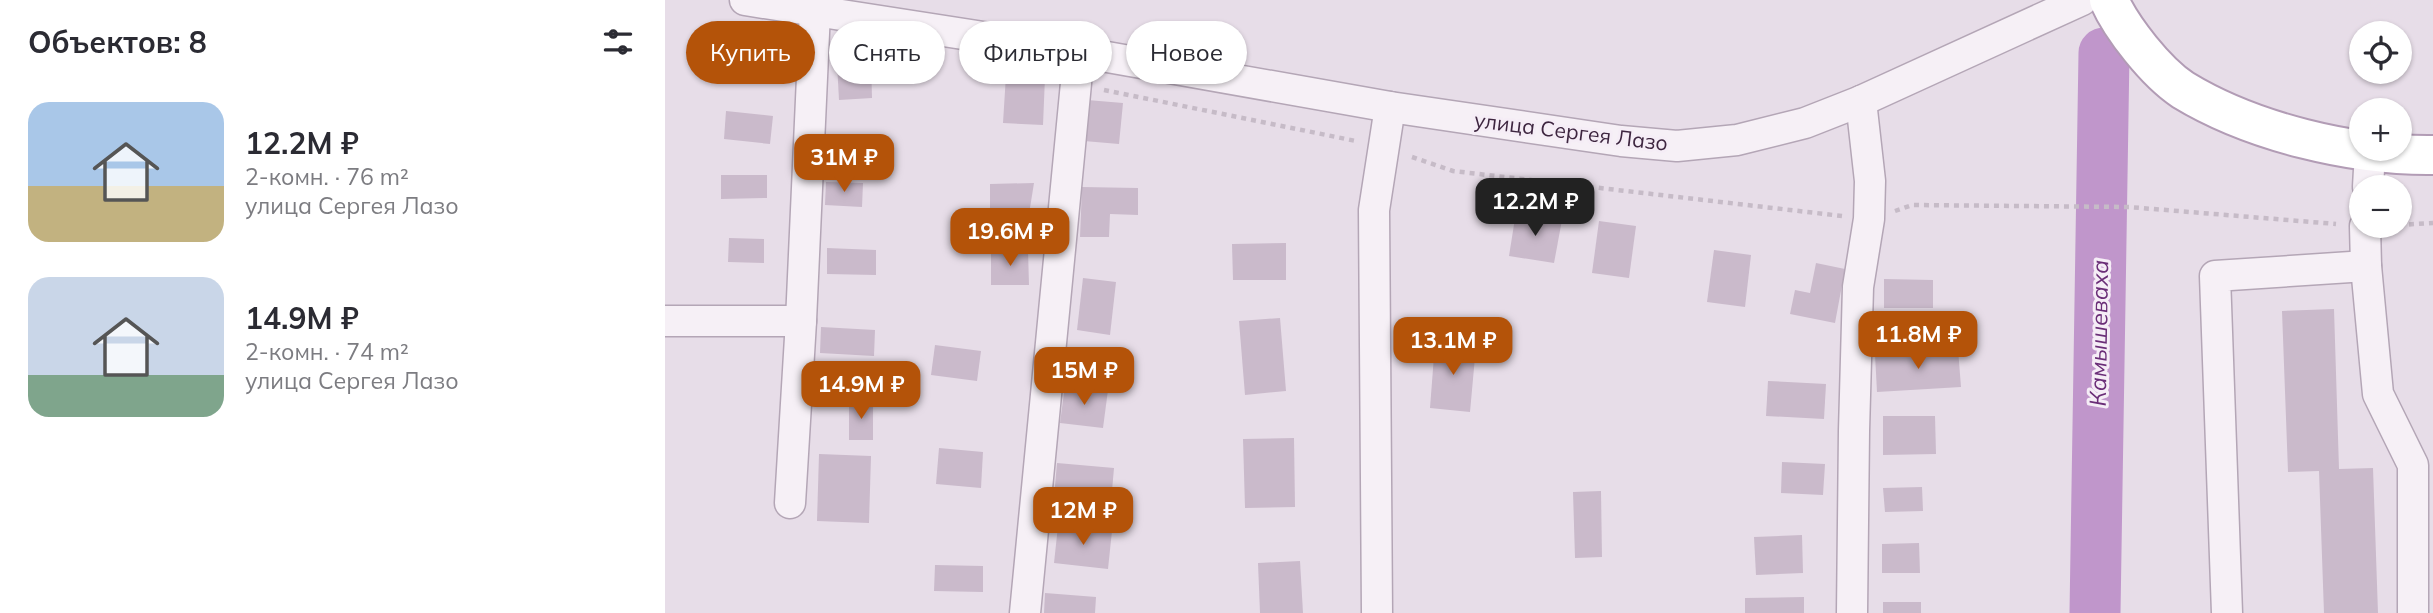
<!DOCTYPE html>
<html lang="ru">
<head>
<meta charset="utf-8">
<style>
  body { margin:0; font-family:Mulish,sans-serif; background:#f2f2f3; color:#2b2b33; height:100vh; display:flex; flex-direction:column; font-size:26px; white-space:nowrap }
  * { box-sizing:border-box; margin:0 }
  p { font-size:23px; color:#7c7c81 }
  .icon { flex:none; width:38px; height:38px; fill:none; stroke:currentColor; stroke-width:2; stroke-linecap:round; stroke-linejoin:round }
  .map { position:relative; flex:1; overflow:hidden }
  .panel { display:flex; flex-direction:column; background:#fff; width:665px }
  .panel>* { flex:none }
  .guide { position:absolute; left:21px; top:21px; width:665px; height:63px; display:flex; gap:14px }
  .buttons { position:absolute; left:1684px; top:21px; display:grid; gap:14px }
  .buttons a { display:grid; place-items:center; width:63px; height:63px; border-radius:50%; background:#fff; box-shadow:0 2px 5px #0004; font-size:35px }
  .price { position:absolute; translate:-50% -60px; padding:0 16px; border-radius:14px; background:#b45309; color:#fff; font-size:23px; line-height:46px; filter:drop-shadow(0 2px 4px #0008) }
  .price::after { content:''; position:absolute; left:50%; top:42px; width:21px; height:16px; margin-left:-10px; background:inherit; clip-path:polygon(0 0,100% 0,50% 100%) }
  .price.current { background:#222; color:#fff }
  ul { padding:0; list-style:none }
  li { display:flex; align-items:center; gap:21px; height:175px; padding:0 28px }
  li span { display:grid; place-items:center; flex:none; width:196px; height:140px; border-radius:21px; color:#555 }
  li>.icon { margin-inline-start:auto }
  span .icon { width:84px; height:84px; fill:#fffc; stroke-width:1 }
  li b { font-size:30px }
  h2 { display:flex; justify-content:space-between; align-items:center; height:84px; padding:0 28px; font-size:30px }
  .chip { padding:0 24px; border-radius:32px; background:#fff; box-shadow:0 2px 5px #0004; font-size:24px; line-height:63px }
  .chip.current { background:#b45309; color:#fff }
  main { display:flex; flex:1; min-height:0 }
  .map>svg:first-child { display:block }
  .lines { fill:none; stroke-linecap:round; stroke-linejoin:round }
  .river { stroke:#c096cb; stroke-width:51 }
  .building { fill:#cabacb }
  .minor-casing { stroke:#b4a6b6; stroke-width:33 }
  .major-casing { stroke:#b29cb5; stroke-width:42 }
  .path { stroke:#c6bbc7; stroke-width:4.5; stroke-dasharray:5 5; stroke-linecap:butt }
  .minor { stroke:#f6f0f6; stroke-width:30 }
  .major { stroke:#fff; stroke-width:38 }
  .labels { text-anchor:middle; stroke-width:6; stroke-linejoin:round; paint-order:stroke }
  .street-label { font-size:21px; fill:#3e2640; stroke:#f5edf6 }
  .water-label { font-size:23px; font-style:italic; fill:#6a2d77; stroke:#f5edf6 }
</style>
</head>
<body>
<main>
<section class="panel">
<h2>Объектов: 8<svg class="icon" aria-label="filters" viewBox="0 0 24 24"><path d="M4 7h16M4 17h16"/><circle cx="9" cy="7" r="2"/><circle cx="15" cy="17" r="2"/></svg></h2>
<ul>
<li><span style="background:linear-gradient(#a9c7e8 60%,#c2b280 0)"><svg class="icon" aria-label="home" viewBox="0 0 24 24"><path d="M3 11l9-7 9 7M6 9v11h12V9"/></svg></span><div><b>12.2M ₽</b><p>2-комн. · 76 m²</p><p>улица Сергея Лазо</p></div></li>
<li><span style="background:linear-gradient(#c9d6e8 70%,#7fa58c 0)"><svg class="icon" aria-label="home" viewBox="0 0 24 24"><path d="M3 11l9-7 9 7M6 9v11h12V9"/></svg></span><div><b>14.9M ₽</b><p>2-комн. · 74 m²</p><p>улица Сергея Лазо</p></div></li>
</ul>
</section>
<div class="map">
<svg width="1768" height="613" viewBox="0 0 1768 613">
  <rect width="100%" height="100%" fill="#e7dde8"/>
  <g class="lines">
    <path class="river" d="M1430,613l9,-560"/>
  </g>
  <g class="building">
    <path d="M97,37l26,3 -4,38 -26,-3z"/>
    <path d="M206,61l1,37 -33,2 -2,-37z"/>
    <path d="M341,75l39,2 -2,48 -40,-2z"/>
    <path d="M422,100l36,3 -4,41 -35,-3z"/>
    <path d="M61,111l47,5 -3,28 -46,-5z"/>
    <path d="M56,175h46v23l-46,1z"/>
    <path d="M161,182l37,1 -1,24 -37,-2z"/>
    <path d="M369,183l-5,31 -39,-3v-27z"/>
    <path d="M417,187l56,1v27l-28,-1 -1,23h-29z"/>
    <path d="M851,212l46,8 -8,43 -45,-7z"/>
    <path d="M934,221l37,5 -7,52 -37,-5z"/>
    <path d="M64,238l35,1v24l-36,-1z"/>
    <path d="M621,243v37h-53l-1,-36z"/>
    <path d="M162,248l49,2v25l-49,-1z"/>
    <path d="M326,250h37l1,35h-38z"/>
    <path d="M1049,250l37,5 -6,52 -38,-5z"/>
    <path d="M1151,263l29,6 -10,54 -45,-9 5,-24 15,3z"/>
    <path d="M418,278l33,4 -6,53 -33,-5z"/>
    <path d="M1219,279l49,1v28h-49z"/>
    <path d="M1669,309l5,160 34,-1 5,145h-54l-5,-142 -31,1 -6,-161z"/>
    <path d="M615,318l6,73 -41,4 -6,-74z"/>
    <path d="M156,327l54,3 -1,26 -54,-3z"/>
    <path d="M770,343l41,3 -6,66 -40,-4z"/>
    <path d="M270,345l46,6 -4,30 -46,-6z"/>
    <path d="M1293,349l3,38 -84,5 -2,-38z"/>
    <path d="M1103,381l58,3 -2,35 -58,-3z"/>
    <path d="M400,385l43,5 -5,38 -43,-5z"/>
    <rect x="184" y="401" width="24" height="39"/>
    <path d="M1218,416h52l1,38 -53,1z"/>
    <path d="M629,438l1,69 -50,1 -2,-69z"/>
    <path d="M274,448l44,4 -2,36 -45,-4z"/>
    <path d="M154,454l52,2 -2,67 -52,-2z"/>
    <path d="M1117,462l43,2 -2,31 -42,-2z"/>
    <path d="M392,463l57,5 -3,34 -57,-5z"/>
    <path d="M1257,487l1,24 -38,1 -2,-24z"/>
    <path d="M936,491l1,66 -27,1 -2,-66z"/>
    <path d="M393,526l54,5 -4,38 -54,-6z"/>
    <path d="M1137,535l1,38 -47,2 -2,-38z"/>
    <path d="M1254,543l1,30h-38v-29z"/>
    <path d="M635,561l3,52h-43l-2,-50z"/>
    <path d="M270,565l48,1v26l-49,-1z"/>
    <path d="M380,593l51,4 -1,16h-51z"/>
    <path d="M1139,597v16h-59v-15z"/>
    <rect x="1218" y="602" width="38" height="11"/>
  </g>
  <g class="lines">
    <g class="minor-casing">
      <g id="minor">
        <path d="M80,0l334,52 311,55 231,34 56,5 60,-6 68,-17 56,-22 221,-101"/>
        <path d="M1703,187l2,-35"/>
        <path d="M1700,226l1,40 12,128 35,71v148"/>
        <path d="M0,321h136"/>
        <path d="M125,503l11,-182 14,-310"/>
        <path d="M360,613l54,-561"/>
        <path d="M712,613l-3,-403 16,-103"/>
        <path d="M1187,613l2,-182 4,-144 11,-68 1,-38 -9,-80"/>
        <path d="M1562,613l-12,-337 151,-10"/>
      </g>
    </g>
    <g class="major-casing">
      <path id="major" d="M1444,0c13,29 47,72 74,90 69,42 169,66 250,65"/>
    </g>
    <g class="path">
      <path d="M439,90l252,51"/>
      <path d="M747,157l41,14 389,45"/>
      <path d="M1230,211l17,-6 217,2 207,17"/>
      <path d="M1734,225l34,-2"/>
    </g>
    <use href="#minor" class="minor"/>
    <use href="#major" class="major"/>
  </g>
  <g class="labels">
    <g class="street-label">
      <text transform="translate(906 132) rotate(7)" y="7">улица Сергея Лазо</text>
    </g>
    <g class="water-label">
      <text transform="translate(1434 333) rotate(-89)" y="8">Камышеваха</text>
    </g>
  </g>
</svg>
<div class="buttons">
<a><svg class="icon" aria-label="locate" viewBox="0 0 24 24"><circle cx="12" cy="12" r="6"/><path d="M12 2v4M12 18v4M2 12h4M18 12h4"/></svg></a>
<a>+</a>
<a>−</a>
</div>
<b class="price" style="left:179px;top:194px">31M ₽</b>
<b class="price current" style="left:870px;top:238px">12.2M ₽</b>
<b class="price" style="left:345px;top:268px">19.6M ₽</b>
<b class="price" style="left:1253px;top:371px">11.8M ₽</b>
<b class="price" style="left:788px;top:377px">13.1M ₽</b>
<b class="price" style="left:419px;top:407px">15M ₽</b>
<b class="price" style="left:196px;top:421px">14.9M ₽</b>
<b class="price" style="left:418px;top:547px">12M ₽</b>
<div class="guide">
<a class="chip current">Купить</a>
<a class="chip">Снять</a>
<a class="chip">Фильтры</a>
<a class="chip">Новое</a>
</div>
</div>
</main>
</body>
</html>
